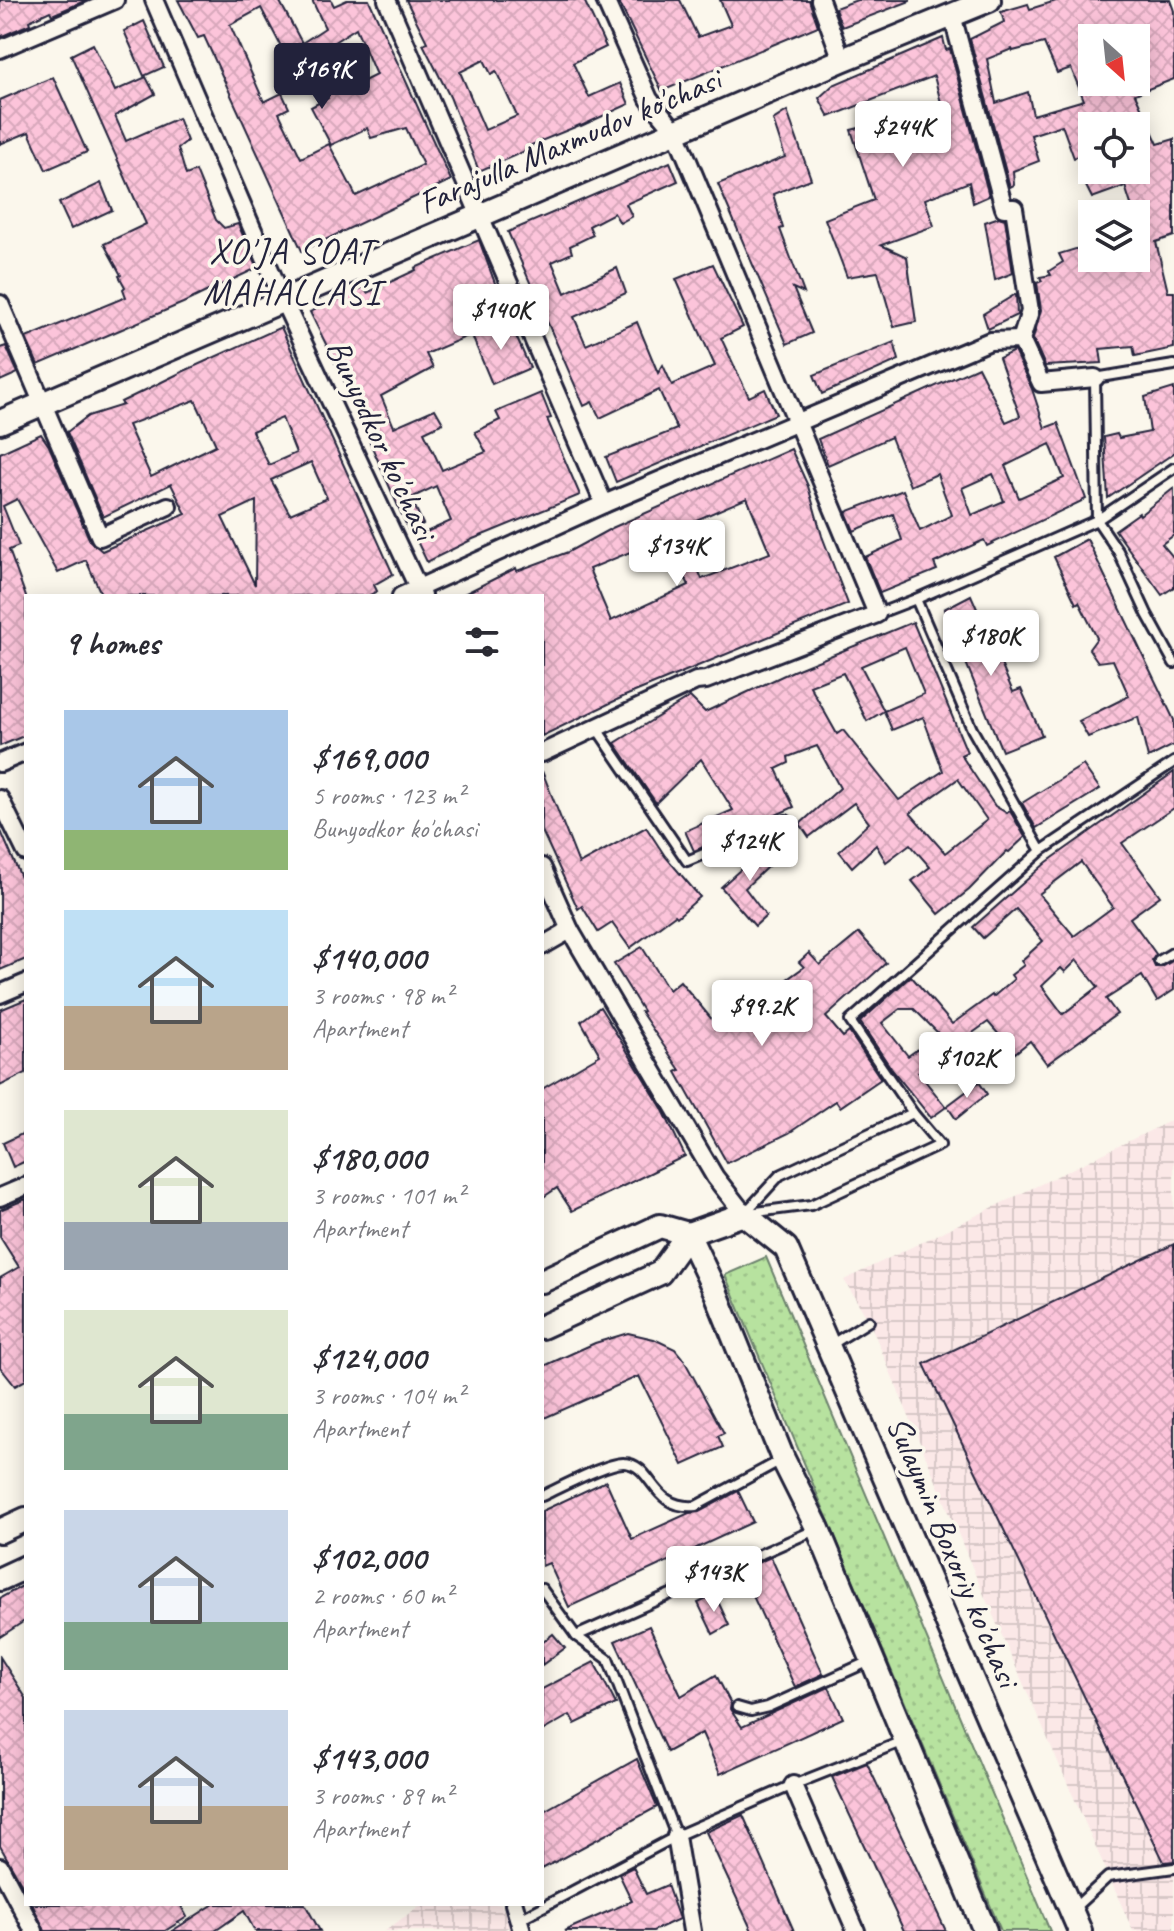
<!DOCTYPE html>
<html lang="en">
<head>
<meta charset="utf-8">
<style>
  body { margin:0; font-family:Caveat,sans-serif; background:#f7f7f7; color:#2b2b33; height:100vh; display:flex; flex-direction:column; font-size:30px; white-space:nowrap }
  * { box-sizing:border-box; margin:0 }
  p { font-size:26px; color:#7c7c81 }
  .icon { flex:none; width:44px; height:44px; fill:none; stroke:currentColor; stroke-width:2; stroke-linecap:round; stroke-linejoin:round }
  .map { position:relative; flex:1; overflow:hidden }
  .panel { position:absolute; left:24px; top:594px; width:520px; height:1312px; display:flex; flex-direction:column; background:#fff; border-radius:0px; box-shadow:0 4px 20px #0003 }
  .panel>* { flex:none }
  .needle { width:52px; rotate:153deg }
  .fabs { position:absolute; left:1078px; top:24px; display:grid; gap:16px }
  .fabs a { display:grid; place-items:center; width:72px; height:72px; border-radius:0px; background:#fff; box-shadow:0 4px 20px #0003; font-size:40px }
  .price { position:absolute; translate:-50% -68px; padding:0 18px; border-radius:8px; background:#fff; color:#222; font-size:26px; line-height:52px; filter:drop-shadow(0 2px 4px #0008) }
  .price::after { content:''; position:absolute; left:50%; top:48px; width:24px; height:18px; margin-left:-12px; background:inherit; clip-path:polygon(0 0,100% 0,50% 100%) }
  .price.on { background:#22223b; color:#fff }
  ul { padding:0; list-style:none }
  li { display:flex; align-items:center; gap:24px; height:200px; padding:0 40px }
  li span { display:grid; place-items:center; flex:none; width:224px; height:160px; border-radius:0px; color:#555 }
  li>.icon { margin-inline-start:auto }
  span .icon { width:96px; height:96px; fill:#fffc; stroke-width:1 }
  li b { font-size:34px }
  h2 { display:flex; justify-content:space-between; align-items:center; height:96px; padding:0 40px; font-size:34px }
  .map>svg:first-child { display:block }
  .industrial { fill:url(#industrial-grid) }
  .park { fill:url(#park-dots); stroke:#6c826d; stroke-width:2 }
  .building { fill:url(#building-cross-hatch); stroke:#22223b; stroke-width:2; fill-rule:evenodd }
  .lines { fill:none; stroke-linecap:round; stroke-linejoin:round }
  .service-casing { stroke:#22223b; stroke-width:14 }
  .minor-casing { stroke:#22223b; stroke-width:22 }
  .secondary-casing { stroke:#22223b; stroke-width:28 }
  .service { stroke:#fbf7ec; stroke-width:8 }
  .minor { stroke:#fbf7ec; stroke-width:16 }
  .secondary { stroke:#fbf7ec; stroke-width:22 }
  .labels { text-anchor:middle; stroke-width:7; stroke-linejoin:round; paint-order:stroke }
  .street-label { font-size:34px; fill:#22223b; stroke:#fbf7ec }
  .neighbourhood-label { font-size:36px; letter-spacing:2px; fill:#22223b; stroke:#fbf7ec }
</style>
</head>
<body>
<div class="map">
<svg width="1174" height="1931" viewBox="0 0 1174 1931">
  <defs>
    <pattern id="industrial-grid" width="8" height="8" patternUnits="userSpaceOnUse" patternTransform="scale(2)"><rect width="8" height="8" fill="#fbe8e7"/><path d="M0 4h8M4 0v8" fill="none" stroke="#d7c7c7"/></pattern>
    <pattern id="park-dots" width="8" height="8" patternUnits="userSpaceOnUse" patternTransform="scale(2)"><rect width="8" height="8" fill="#b7e29f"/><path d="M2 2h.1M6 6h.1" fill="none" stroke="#9dc28a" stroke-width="1.8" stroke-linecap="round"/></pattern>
    <pattern id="building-cross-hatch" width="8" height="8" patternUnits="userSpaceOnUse" patternTransform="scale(2)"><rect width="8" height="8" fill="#fcc4da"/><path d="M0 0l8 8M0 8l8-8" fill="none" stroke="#d8a8bc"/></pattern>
  </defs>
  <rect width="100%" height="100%" fill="#fbf7ec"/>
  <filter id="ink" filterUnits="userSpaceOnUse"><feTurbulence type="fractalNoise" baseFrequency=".0125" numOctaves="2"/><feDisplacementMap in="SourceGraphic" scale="16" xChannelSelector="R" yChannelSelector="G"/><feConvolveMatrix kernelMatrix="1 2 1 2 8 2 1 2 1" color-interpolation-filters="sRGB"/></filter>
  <g filter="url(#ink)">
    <g class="industrial">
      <path d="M1174,1119v812h-41l-153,-345 -111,-265 -25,-41z"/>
      <path d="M422,1904h79l10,22 -10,5h-116z"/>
    </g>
    <path class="park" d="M766,1257l284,674h-49l-276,-656z"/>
    <g class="building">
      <path d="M0,0h87l-35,15 -2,-4 -21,10 1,3 -30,13z"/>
      <path d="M178,0h101l23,43 23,-15 -13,-28h19l3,6 13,-6h22l82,180 -149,71 -98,-215 -6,2zM261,8l23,44 16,-8 -3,2 31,52 -17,9 20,38 36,-17 4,10 35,-10 17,37 -67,31 -27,-52 -28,14 -22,-45 10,-5 -7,-15 -18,9 -34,-77zM356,28l20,47 -26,13 -7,-18 -15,-24z"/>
      <path d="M406,0h178l22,47 -33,16 16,34 31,-14 9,21 -48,22 -1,-1 -49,20 1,3 -53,23 -29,-74 -27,-53 4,-2zM484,60l7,14 5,-3 21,45 -32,14 -25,-58z"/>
      <path d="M618,0h62l18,37 33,-12 -11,-25h89l9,26 -156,65z"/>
      <path d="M857,0h53v1l-68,26 -7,-19z"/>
      <path d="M1059,0h111l4,11v68l-39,15 23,50 16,-5v97l-18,6 12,50h6v56l-39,8 -2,-10 -33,3 2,14 -57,3 -12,-27 8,-29 -4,-27 5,-2 -2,-4 11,-2 -2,-4 14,-9 -4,-8 33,-10v14h44v-44h-2l-9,-28 -33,12 -11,-22 9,-6h46v-44h-54l9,25 -17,7 -12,-33 -31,10 8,26 -26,10 1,14 -4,2 -40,-148 34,-17 -3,-10 27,-8 2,5zM1092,38h44v44h-44zM1044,43l13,30 14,-5 13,32 -51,15 -5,-23 -32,11 -9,-44 25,-10 1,2z"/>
      <path d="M144,21l20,46 -20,9 -20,-45z"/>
      <path d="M943,38l3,12 4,-1 39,147 -16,7 -4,-21 -44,17 9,27 -53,19 26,12 9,65 -22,5 -16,-55 -31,5 -22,-58 49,-19 -23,-70 56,-14 2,11 35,-13 -10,-38 -105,41 -10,-19 14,-13z"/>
      <path d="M93,44l22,47 31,-14 9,17 -40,22 11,25 52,-23 9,23 -9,7 8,27 10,-4 20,49 8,8 14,-4 19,44 -74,35 -145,62 -12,-27 100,-41 -3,-8 2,-2 -6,-11 2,-1 -17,-31 42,-20 -75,-169z"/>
      <path d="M53,77l34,75 -41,18 -17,-38 -29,12v-44z"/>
      <path d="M787,111l24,68 -38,15 10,34 -3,1 24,64 -11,-5 19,45 -25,11 -69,-160 67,-27 -12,-37z"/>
      <path d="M670,162l8,19 -52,23 6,12 -12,7 -6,-10 -25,13 4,9 -23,11 2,7 -20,9 13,31 52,-25 9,25 -52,24 12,28 51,-23 21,51 5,-8 9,20 43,-19 -39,-87 37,-15 30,63 -22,11 28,59 16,-8 11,25 -160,68 -10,-25 71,-28 -18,-39 -59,28 -8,-16 -8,4 -76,-174z"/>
      <path d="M101,183l11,27 -41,19 -12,-26z"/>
      <path d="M999,217l6,2 8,54 -18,7 -10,-58z"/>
      <path d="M479,240l17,46 -37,18 9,32 -42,18 7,14 -52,28 13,31 41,-18 8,14 -19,9 18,38 44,-18 -11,-20 25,-12 -4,-8 45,-19 10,25 -4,1 33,76 -107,44 -46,23 -12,-25 36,-16 -15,-35 -25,12 12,26 -14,7 -41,-93 4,-1 -62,-125 54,-25 3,6 49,-23 -1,-2z"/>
      <path d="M1016,294l1,21 -29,14 -5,-15z"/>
      <path d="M509,320l21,48 -38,16 -20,-48z"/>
      <path d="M281,327l112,247 -19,11 3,6 -9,5h-266l-16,-36 -28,13 -41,-74 -14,7 16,40 -10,4 17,47v138l-26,11v-293l41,-19 8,12 41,95 12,10 84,-37 -15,-30 -68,33 -36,-85 21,-16 35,-11 -2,-3 61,-30zM195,400l21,45 -65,32 -23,-52zM282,418l14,35 -27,12 -17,-34zM311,462l16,36 -37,16 -19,-34zM256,501l-1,84 -33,-68z"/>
      <path d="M894,342l5,18 -77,34 -8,-19z"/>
      <path d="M6,346l12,27 -18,8v-33z"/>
      <path d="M1014,351l18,38 13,39 13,-5 28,76 -99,47 -3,-6 -50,23 3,7 -57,23 -15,-36 37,-17 -9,-26 -39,17 -8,-19 57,-22 17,41 32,-16 -15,-41 -27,12 -19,-49 -63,28 -10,-26 160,-72 28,55 14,-6 -21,-58zM1050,444l14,34 -45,20 -14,-32zM993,474l11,27 -32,14 -10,-27z"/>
      <path d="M1174,388v65l-66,45 -4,-61 13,-3 2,4 31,-6 -5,-35z"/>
      <path d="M791,449l17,37 14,50 26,68 -223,92 -83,40v-140h-82l56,-28 1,3 51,-19 44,-24zM747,498l23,55 -68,26 -22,-52zM664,538l25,47 -78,36 -22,-52z"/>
      <path d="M1174,488v47l-12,9 12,14v29l-12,8 -47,-65 24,-17 1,2z"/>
      <path d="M1087,539l87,181v25l-26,13 -10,-41 -50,20 -9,-16 50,-25 -16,-36 -15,2 -9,-13 8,-11 -18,-36 -3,2 -22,-47z"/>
      <path d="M971,595l42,97 8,-3 21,46 -40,16 -58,-142z"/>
      <path d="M913,622l54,130 -6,3 34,51 12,7 3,-2 15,26 -16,15 -2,-1 -38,39 -30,24 -27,-33 18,-14 -20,-23 -24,18 -10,-17 -24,22 -13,-16 30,-28 -15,-20 -45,34 -9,-13 40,-36 -23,-42 -29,11 1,6 -13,6 18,38 -100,44 -9,-20 48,-21 -32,-51 -45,44 -41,-60 75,-46 15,15 88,-41zM905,647l19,47 -40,17 -23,-45zM843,673l24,48 17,-10 8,19 31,-13 20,54 -44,29 -56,-70 -6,4 -27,-48zM958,779l29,41 -42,33 -35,-40z"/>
      <path d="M1083,765l17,24 -64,39 -14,-25z"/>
      <path d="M542,771l37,93 67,-37 19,29 35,41 -23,20 -2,-2 -45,33 -18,-25 -14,9 -16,-26 -4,3 -36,-78z"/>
      <path d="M1174,772v36l-52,35 38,53 -30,22 26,36 -4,6 3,7h7l12,-7v30l-17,11 -15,-25 -36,23 11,15 -70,50 -17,-23 -15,12 -27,-31 -70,50 28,35 -15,11 -38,-47 -33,-49 51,-46 41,48 40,-29 1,2 21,-18 -3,-4 13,-10 -3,-4 22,-20 -27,-32 -33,29 -10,-11 74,-65zM1081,862l32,45 -39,29 -35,-42zM1077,960l21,27 -35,27 -21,-28 19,-18 4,4zM900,1009h14l25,25 -31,22 -26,-33z"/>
      <path d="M0,829l26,60v70l-26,11z"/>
      <path d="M771,842l10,12 -36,34 21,28 -11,10 -34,-39z"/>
      <path d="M859,933l27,30 -60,54 17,20 6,-5 32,47 -41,28 -4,-6 -47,32 -62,30 -51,-91 4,-2 -39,-58 2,-1 -29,-47 28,-17 27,43 11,-9 39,47 85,-61 -5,-5 10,-9 11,12z"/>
      <path d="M26,999v74l-26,13v-76z"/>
      <path d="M600,1007l62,101 23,48 -113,55 -15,-23 -15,10v-109l58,-34 -19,-34z"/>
      <path d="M979,1082l8,12 -31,25 -9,-13z"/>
      <path d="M26,1132v29l-13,6 -10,-24z"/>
      <path d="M26,1199v181l-11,6 -15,-19v-89l19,-11 -19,-30v-27z"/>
      <path d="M1174,1244v617l-10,1 -240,-498z"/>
      <path d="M628,1333l26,6 21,10 9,11 40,73 -6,3 5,11 -40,18 -44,-89 -97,43v-52l53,-24z"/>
      <path d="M606,1481l26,58 57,-26 10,-1 39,-21 15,31 -184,85 -20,-44 -7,3v-55z"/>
      <path d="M771,1557l52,117 -28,13 -54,-117z"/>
      <path d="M26,1584v36l-26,17v-39z"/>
      <path d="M715,1595l14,30 -16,9 -15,-31z"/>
      <path d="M649,1626l32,70 35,-21 15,29 -1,5 12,18 87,-40 14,31 -123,56 -18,-41 -35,19 -52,-111z"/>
      <path d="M553,1634l12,14 -23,17v-22z"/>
      <path d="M0,1657l26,41v194l-26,-46z"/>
      <path d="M594,1662l22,42 -41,20 -5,-9 -28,16v-42z"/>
      <path d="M637,1759l20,48 -115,62v-57z"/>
      <path d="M867,1763l79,168h-42l-72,-154z"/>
      <path d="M743,1815l51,116h-42l-46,-99z"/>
      <path d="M633,1867l13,27 21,-9 12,34 -26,12h-89l68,-30 -13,-27z"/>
      <path d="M32,1904h148l7,13 -22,14h-120z"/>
      <path d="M214,1904h91l15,27h-65l-11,-20 -29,20h-43z"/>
    </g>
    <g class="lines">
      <g class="service-casing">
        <g id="service">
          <path d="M1174,365l-79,13 2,142 77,-52"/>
          <path d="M877,614l39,-15"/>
          <path d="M597,729l90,132 99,-41"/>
          <path d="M1041,851l133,-89"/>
          <path d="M1159,961l15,-9"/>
          <path d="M745,1213l35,-38 133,-62"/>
          <path d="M749,1213l62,-8 129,-60 -27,-32 -63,-92 191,-170 -69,-122 -56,-130 181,-79 21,31 29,63 27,49"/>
          <path d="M829,1346l40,-25"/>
          <path d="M542,1496c17,-8 66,-34 82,-33 30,1 26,47 72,43l87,-47"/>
          <path d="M542,1589l34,47 32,23 68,177 117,-51 113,-45"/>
          <path d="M576,1636l241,-107"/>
          <path d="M737,1707l14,4 17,-4 104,-47"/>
          <path d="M1072,1910l36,-33 66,-9"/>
          <path d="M518,1920l157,-83"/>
        </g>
      </g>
      <g class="minor-casing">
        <g id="minor">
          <path d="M154,0l129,300 139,296"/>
          <path d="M387,0l217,504"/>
          <path d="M820,0l22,60"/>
          <path d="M952,15l52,193h10l16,103 -9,29"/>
          <path d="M0,49l115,-49"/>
          <path d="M0,304l100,233 68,-31"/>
          <path d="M401,596l203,-92 386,-163 31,-1 20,43 54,-5"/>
          <path d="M542,753l154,-72 10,-1 171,-66 -201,-482 -27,-33 -44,-99"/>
          <path d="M0,763l26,-11"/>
          <path d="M0,799l26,53"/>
          <path d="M542,867l28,63 145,247 29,37"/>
          <path d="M542,946l28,-16"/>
          <path d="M0,994l26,-11"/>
          <path d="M0,1197l26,-11"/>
          <path d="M793,1785l63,146"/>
          <path d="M676,1836l16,95"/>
          <path d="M0,1867l34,64"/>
          <path d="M514,1904l8,27"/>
        </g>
      </g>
      <g class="secondary-casing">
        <g id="secondary">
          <path d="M0,422l842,-362 147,-60"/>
          <path d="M688,1234l28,59 67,166 35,70 167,402"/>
          <path d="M542,1281l118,-55 28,8"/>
          <path d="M542,1327l118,-54 28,-39 56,-20 42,34 294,683"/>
          <path d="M0,1531l26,-12"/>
          <path d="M0,1579l26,-12"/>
        </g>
      </g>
      <use href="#service" class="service"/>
      <use href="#minor" class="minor"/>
      <use href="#secondary" class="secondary"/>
    </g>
  </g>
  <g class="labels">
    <g class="street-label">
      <text transform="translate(569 140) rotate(-23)" y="12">Farajulla Maxmudov ko'chasi</text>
      <text transform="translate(382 439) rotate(65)" y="12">Bunyodkor ko'chasi</text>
      <text transform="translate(954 1551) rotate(67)" y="12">Sulaymin Boxoriy ko'chasi</text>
    </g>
    <g class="neighbourhood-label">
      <text x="292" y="263">XO'JA SOAT<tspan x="292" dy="41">MAHALLASI</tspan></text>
    </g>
  </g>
</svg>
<div class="fabs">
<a><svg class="needle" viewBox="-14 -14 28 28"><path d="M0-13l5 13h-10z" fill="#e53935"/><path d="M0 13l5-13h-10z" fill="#7c7c81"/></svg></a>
<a><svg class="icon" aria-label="locate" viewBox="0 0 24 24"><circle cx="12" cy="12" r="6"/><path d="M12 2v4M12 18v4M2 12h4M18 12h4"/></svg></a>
<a><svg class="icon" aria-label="layers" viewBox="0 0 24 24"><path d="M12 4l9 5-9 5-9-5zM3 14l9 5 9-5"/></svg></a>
</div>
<b class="price on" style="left:322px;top:111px">$169K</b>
<b class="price" style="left:903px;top:169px">$244K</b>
<b class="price" style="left:501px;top:352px">$140K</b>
<b class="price" style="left:677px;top:588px">$134K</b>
<b class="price" style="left:991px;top:678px">$180K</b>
<b class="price" style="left:750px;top:883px">$124K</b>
<b class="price" style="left:762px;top:1048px">$99.2K</b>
<b class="price" style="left:967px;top:1100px">$102K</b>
<b class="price" style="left:714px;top:1614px">$143K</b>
<section class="panel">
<h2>9 homes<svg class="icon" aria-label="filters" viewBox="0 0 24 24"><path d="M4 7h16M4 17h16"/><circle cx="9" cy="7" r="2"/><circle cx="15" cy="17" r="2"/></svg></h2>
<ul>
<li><span style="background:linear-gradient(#a9c7e8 75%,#8fb573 0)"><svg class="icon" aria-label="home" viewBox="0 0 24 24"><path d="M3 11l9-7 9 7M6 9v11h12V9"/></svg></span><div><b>$169,000</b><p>5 rooms · 123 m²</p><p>Bunyodkor ko'chasi</p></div></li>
<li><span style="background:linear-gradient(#bfe0f5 60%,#b9a48a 0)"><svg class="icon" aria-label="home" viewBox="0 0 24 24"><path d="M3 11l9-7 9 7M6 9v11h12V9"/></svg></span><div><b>$140,000</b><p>3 rooms · 98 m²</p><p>Apartment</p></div></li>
<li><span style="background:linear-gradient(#dfe7d0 70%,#9aa5b1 0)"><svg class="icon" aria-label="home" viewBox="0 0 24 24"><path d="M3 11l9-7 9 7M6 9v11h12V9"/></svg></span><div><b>$180,000</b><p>3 rooms · 101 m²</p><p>Apartment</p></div></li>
<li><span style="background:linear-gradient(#dfe7d0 65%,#7fa58c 0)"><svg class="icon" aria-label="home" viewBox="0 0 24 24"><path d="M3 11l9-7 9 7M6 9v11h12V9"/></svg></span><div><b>$124,000</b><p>3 rooms · 104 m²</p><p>Apartment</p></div></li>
<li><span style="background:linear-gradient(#c9d6e8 70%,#7fa58c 0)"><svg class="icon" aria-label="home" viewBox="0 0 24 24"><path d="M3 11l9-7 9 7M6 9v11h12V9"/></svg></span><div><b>$102,000</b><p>2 rooms · 60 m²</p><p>Apartment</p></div></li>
<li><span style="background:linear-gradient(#c9d6e8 60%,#b9a48a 0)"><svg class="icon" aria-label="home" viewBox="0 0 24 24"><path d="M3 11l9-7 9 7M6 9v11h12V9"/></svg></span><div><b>$143,000</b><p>3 rooms · 89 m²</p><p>Apartment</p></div></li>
</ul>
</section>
</div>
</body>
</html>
